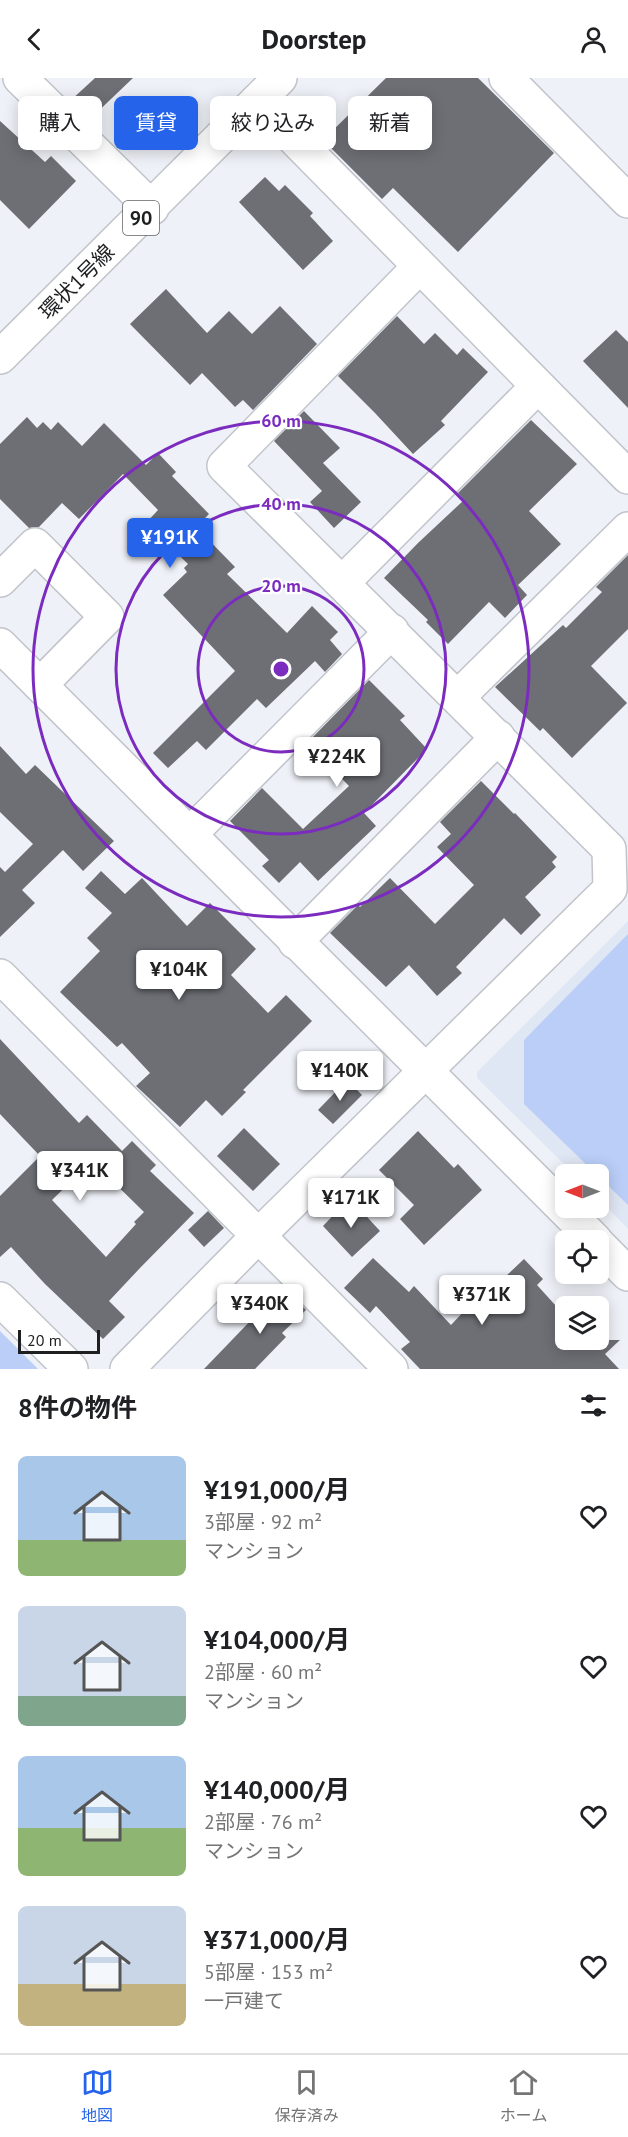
<!DOCTYPE html>
<html lang="ja">
<head>
<meta charset="utf-8">
<style>
  body { margin:0; font-family:"PT Sans","Noto Sans JP",sans-serif; background:#f2f2f2; color:#202124; height:100vh; display:flex; flex-direction:column; font-size:22px; white-space:nowrap }
  * { box-sizing:border-box; margin:0 }
  p { font-size:20px; color:#757577 }
  .icon { flex:none; width:33px; height:33px; fill:none; stroke:currentColor; stroke-width:2; stroke-linecap:round; stroke-linejoin:round }
  .map { position:relative; height:1291px; overflow:hidden }
  .details { display:flex; flex-direction:column; background:#fff; flex:1 }
  .details>* { flex:none }
  .banner { position:absolute; left:18px; top:18px; width:592px; height:54px; display:flex; gap:12px }
  .needle { width:39px; rotate:270deg }
  .fabs { position:absolute; left:555px; top:1086px; display:grid; gap:12px }
  .fabs a { display:grid; place-items:center; width:54px; height:54px; border-radius:9px; background:#fff; box-shadow:0 3px 15px #0003; font-size:30px }
  .scale { position:absolute; left:18px; bottom:15px; width:82px; box-sizing:border-box; padding-left:6px; border:3px solid #1e1f21; border-top:0; font-size:16px; line-height:21px; white-space:nowrap; color:#1e1f21; -webkit-text-stroke:4px #fff; paint-order:stroke }
  .price { position:absolute; translate:-50% -51px; padding:0 14px; border-radius:6px; background:#fff; color:#222; font-size:20px; line-height:39px; filter:drop-shadow(0 2px 3px #0008) }
  .price::after { content:''; position:absolute; left:50%; top:36px; width:18px; height:14px; margin-left:-9px; background:inherit; clip-path:polygon(0 0,100% 0,50% 100%) }
  .price.selected { background:#2563eb; color:#fff }
  ul { padding:0; list-style:none }
  li { display:flex; align-items:center; gap:18px; height:150px; padding:0 18px }
  li span { display:grid; place-items:center; flex:none; width:168px; height:120px; border-radius:9px; color:#555 }
  li>.icon { margin-inline-start:auto }
  span .icon { width:72px; height:72px; fill:#fffc; stroke-width:1 }
  li b { font-size:26px }
  h2 { display:flex; justify-content:space-between; align-items:center; height:72px; padding:0 18px; font-size:26px }
  .chip { padding:0 21px; border-radius:9px; background:#fff; box-shadow:0 3px 15px #0003; font-size:21px; line-height:54px }
  .chip.selected { background:#2563eb; color:#fff }
  header { display:flex; justify-content:space-between; align-items:center; height:78px; padding:0 18px; background:#fff; font-size:27px; font-weight:600 }
  .menu { display:flex; justify-content:space-around; align-items:center; height:84px; border-top:2px solid #e0e0e0; background:#fff; font-size:16px; color:#757577 }
  .menu a { display:grid; justify-items:center; gap:3px }
  .menu .selected { color:#2563eb }
  .map>svg:first-child { display:block }
  .built { fill:#e0e7f4 }
  .green { fill:#bacef8 }
  .building { fill:#6d6f75; fill-rule:evenodd }
  .lines { fill:none; stroke-linecap:round; stroke-linejoin:round }
  .minor-casing { stroke:#c1c4ca; stroke-width:36 }
  .major-casing { stroke:#c1c4ca; stroke-width:36 }
  .minor { stroke:#fff; stroke-width:33 }
  .major { stroke:#fff; stroke-width:33 }
  .ring { fill:none; stroke:#7b2cbf; stroke-width:3 }
  .labels { text-anchor:middle; stroke-width:4.5; stroke-linejoin:round; paint-order:stroke }
  .shield { fill:#fff; stroke:#626264; stroke-width:1.5 }
  .shield-label { font-size:20px; font-weight:bold; fill:#1e1f21 }
  .street-label { font-size:21px; fill:#1e1f21; stroke:#fff }
  .centre { fill:#7b2cbf; stroke:#fff; stroke-width:3 }
  .ring-label { font-size:18px; text-anchor:middle; font-weight:bold; fill:#7b2cbf; stroke:#fff; stroke-width:4.5; stroke-linejoin:round; paint-order:stroke }
</style>
</head>
<body>
<header><svg class="icon" aria-label="back" viewBox="0 0 24 24"><path d="M15 5l-7 7 7 7"/></svg>Doorstep<svg class="icon" aria-label="person" viewBox="0 0 24 24"><circle cx="12" cy="8" r="4"/><path d="M4 21q1-7 8-7t8 7"/></svg></header>
<div class="map">
<svg width="628" height="1291" viewBox="0 0 628 1291">
  <rect width="100%" height="100%" fill="#eef1f7"/>
  <path class="built" d="M628,843v308l-29,-30 -1,-25h-24l-97,-96v-6z"/>
  <g class="green">
    <path d="M628,856v271l-104,-101v-64z"/>
    <path d="M0,1253l38,38h-38z"/>
  </g>
  <g class="building">
    <path d="M95,0h38l-44,42 -19,-19z"/>
    <path d="M386,0h92l76,75 -96,99 -65,-64 -11,11 -59,-59z"/>
    <path d="M0,43l45,41 6,-6 25,25 -47,48 -29,-29z"/>
    <path d="M265,99l14,14 6,-6 28,28 -3,3 23,25 -30,29 -64,-68z"/>
    <path d="M166,211l41,44 22,-22 23,23 28,-28 37,38 -64,66 -10,-10 -8,7 -33,-34 -12,12 -60,-61z"/>
    <path d="M397,238l27,28 11,-11 22,22 6,-7 25,24 -47,49 4,4 -32,29 -38,-41 -37,-37z"/>
    <path d="M616,252l12,12v66l-45,-47z"/>
    <path d="M304,333l36,37 -17,15 38,39 -27,26 -24,-26 12,-11 -48,-50z"/>
    <path d="M27,339l10,11 6,-6 8,8 7,-8 24,24 22,-23 42,42 12,-12 18,19 -4,4 37,38 -13,13 39,40 -8,7 60,59 25,-27 26,26 -8,8 12,14 -17,18 -10,-11 -49,47 -9,-9 -51,51 -9,-9 -29,27 -15,-15 82,-82 -72,-76 24,-23 -3,-4 4,-4 -42,-41 12,-13 -35,-36 -44,45 -17,-16 -23,24 -10,1 -29,-29v-55z"/>
    <path d="M531,342l46,44 -48,47 32,33 -43,41 9,10 -22,23 -16,-16 -41,42 -22,-22 2,-2 -44,-42 34,-35 46,-43 -6,-7z"/>
    <path d="M628,477v74l-37,37 36,37 -55,55 -29,-30 -3,3 -45,-44 68,-62 3,3 36,-36 -6,-5z"/>
    <path d="M369,602l36,36 -5,4 27,29 -63,64 12,13 -58,55 -18,-19 -21,21 -17,-17 7,-6 -39,-39 32,-33 41,41 46,-43 -42,-43z"/>
    <path d="M0,668l26,28 9,-9 79,76 -31,30 -20,-21 -41,40 13,13 -35,34v-70l5,5 28,-28 -33,-32z"/>
    <path d="M481,703l33,33 1,-1 42,44 -5,5 4,5 -31,30 16,18 -20,20 -17,-17 -48,49 6,6 -25,23 -28,-31 -23,22 -56,-54 28,-28 2,2 30,-29 45,46 39,-39 -37,-38 14,-13 -11,-12z"/>
    <path d="M101,793l24,23 17,-16 45,48 23,-23 46,46 -25,26 37,38 18,-18 26,26 -69,69 3,2 -24,24 -16,-16 -26,27 -44,-41 14,-13 -28,-30 -5,4 -57,-55 40,-41 -13,-13 25,-25 -27,-25z"/>
    <path d="M0,961l79,84 8,-8 35,36 10,-10 24,24 -6,6 44,42 -54,55 -31,33 16,16 -22,22 -58,-55 -34,-37 -11,10v-61l40,-40 -40,-42zM92,1083l52,51 -10,10 2,2 -30,33 -54,-57z"/>
    <path d="M347,1002l15,15 -29,29 -15,-14z"/>
    <path d="M244,1050l36,36 -27,27 -36,-35z"/>
    <path d="M418,1053l36,37 4,-4 24,26 -58,55 -24,-26 14,-14 -35,-35z"/>
    <path d="M345,1125l7,8 5,-5 23,25 -28,26 -29,-31z"/>
    <path d="M208,1133l16,17 -20,19 -16,-17z"/>
    <path d="M373,1180l36,34 5,-6 37,39 15,-16 2,3 56,-53 19,20 -6,6 29,32v23h54l-15,14 14,15h-199l-19,-20 9,-7 -34,-36 -6,7 -26,-25z"/>
    <path d="M283,1209l23,23 -24,23 4,4 -31,32h-51z"/>
  </g>
  <g class="lines">
    <g class="minor-casing">
      <g id="minor">
        <path d="M20,0l132,130"/>
        <path d="M506,0l122,123"/>
        <path d="M257,23l371,376"/>
        <path d="M0,502l35,-35 72,72 -67,68"/>
        <path d="M343,504l194,-195"/>
        <path d="M0,567l595,595"/>
        <path d="M458,619l170,-168"/>
        <path d="M190,756l202,-203"/>
        <path d="M295,864l203,-205"/>
        <path d="M0,898l391,393"/>
        <path d="M598,1166l30,30"/>
        <path d="M0,1221l71,70"/>
        <path d="M127,1291l131,-133 352,-347 -1,-40 -385,-383 195,-199"/>
      </g>
    </g>
    <g class="major-casing">
      <path id="major" d="M0,279l280,-279"/>
    </g>
    <use href="#minor" class="minor"/>
    <use href="#major" class="major"/>
  </g>
  <g class="ring">
    <circle cx="281" cy="591" r="83"/>
    <circle cx="281" cy="591" r="165"/>
    <circle cx="281" cy="591" r="248"/>
  </g>
  <g class="labels">
    <rect class="shield" x="123" y="123" width="36" height="34" rx="4.5"/>
    <g class="shield-label">
      <text x="141" y="147">90</text>
    </g>
    <g class="street-label">
      <text transform="translate(77 204) rotate(-45)" y="7">環状1号線</text>
    </g>
  </g>
  <circle cx="281" cy="591" r="9" class="centre"/>
  <g class="ring-label">
    <text x="281" y="349">60 m</text>
    <text x="281" y="432">40 m</text>
    <text x="281" y="514">20 m</text>
  </g>
</svg>
<div class="fabs">
<a><svg class="needle" viewBox="-14 -14 28 28"><path d="M0-13l5 13h-10z" fill="#e53935"/><path d="M0 13l5-13h-10z" fill="#757577"/></svg></a>
<a><svg class="icon" aria-label="locate" viewBox="0 0 24 24"><circle cx="12" cy="12" r="6"/><path d="M12 2v4M12 18v4M2 12h4M18 12h4"/></svg></a>
<a><svg class="icon" aria-label="layers" viewBox="0 0 24 24"><path d="M12 4l9 5-9 5-9-5zM3 14l9 5 9-5"/></svg></a>
</div>
<div class="scale">20 m</div>
<b class="price selected" style="left:170px;top:491px">¥191K</b>
<b class="price" style="left:337px;top:710px">¥224K</b>
<b class="price" style="left:179px;top:923px">¥104K</b>
<b class="price" style="left:340px;top:1024px">¥140K</b>
<b class="price" style="left:80px;top:1124px">¥341K</b>
<b class="price" style="left:351px;top:1151px">¥171K</b>
<b class="price" style="left:482px;top:1248px">¥371K</b>
<b class="price" style="left:260px;top:1257px">¥340K</b>
<div class="banner">
<a class="chip">購入</a>
<a class="chip selected">賃貸</a>
<a class="chip">絞り込み</a>
<a class="chip">新着</a>
</div>
</div>
<section class="details">
<h2>8件の物件<svg class="icon" aria-label="filters" viewBox="0 0 24 24"><path d="M4 7h16M4 17h16"/><circle cx="9" cy="7" r="2"/><circle cx="15" cy="17" r="2"/></svg></h2>
<ul>
<li><span style="background:linear-gradient(#a9c7e8 70%,#8fb573 0)"><svg class="icon" aria-label="home" viewBox="0 0 24 24"><path d="M3 11l9-7 9 7M6 9v11h12V9"/></svg></span><div><b>¥191,000/月</b><p>3部屋 · 92 m²</p><p>マンション</p></div><svg class="icon" aria-label="heart" viewBox="0 0 24 24"><path d="M12 20l-8-8c-3-5 5-10 8-4 3-6 11-1 8 4z"/></svg></li>
<li><span style="background:linear-gradient(#c9d6e8 75%,#7fa58c 0)"><svg class="icon" aria-label="home" viewBox="0 0 24 24"><path d="M3 11l9-7 9 7M6 9v11h12V9"/></svg></span><div><b>¥104,000/月</b><p>2部屋 · 60 m²</p><p>マンション</p></div><svg class="icon" aria-label="heart" viewBox="0 0 24 24"><path d="M12 20l-8-8c-3-5 5-10 8-4 3-6 11-1 8 4z"/></svg></li>
<li><span style="background:linear-gradient(#a9c7e8 60%,#8fb573 0)"><svg class="icon" aria-label="home" viewBox="0 0 24 24"><path d="M3 11l9-7 9 7M6 9v11h12V9"/></svg></span><div><b>¥140,000/月</b><p>2部屋 · 76 m²</p><p>マンション</p></div><svg class="icon" aria-label="heart" viewBox="0 0 24 24"><path d="M12 20l-8-8c-3-5 5-10 8-4 3-6 11-1 8 4z"/></svg></li>
<li><span style="background:linear-gradient(#c9d6e8 65%,#c2b280 0)"><svg class="icon" aria-label="home" viewBox="0 0 24 24"><path d="M3 11l9-7 9 7M6 9v11h12V9"/></svg></span><div><b>¥371,000/月</b><p>5部屋 · 153 m²</p><p>一戸建て</p></div><svg class="icon" aria-label="heart" viewBox="0 0 24 24"><path d="M12 20l-8-8c-3-5 5-10 8-4 3-6 11-1 8 4z"/></svg></li>
</ul>
</section>
<nav class="menu">
<a class="selected"><svg class="icon" aria-label="map" viewBox="0 0 24 24"><path d="M3 6l6-2 6 2 6-2v14l-6 2-6-2-6 2zM9 4v14M15 6v14"/></svg>地図</a>
<a><svg class="icon" aria-label="saved" viewBox="0 0 24 24"><path d="M7 4h10v16l-5-4-5 4z"/></svg>保存済み</a>
<a><svg class="icon" aria-label="home" viewBox="0 0 24 24"><path d="M3 11l9-7 9 7M6 9v11h12V9"/></svg>ホーム</a>
</nav>
</body>
</html>
